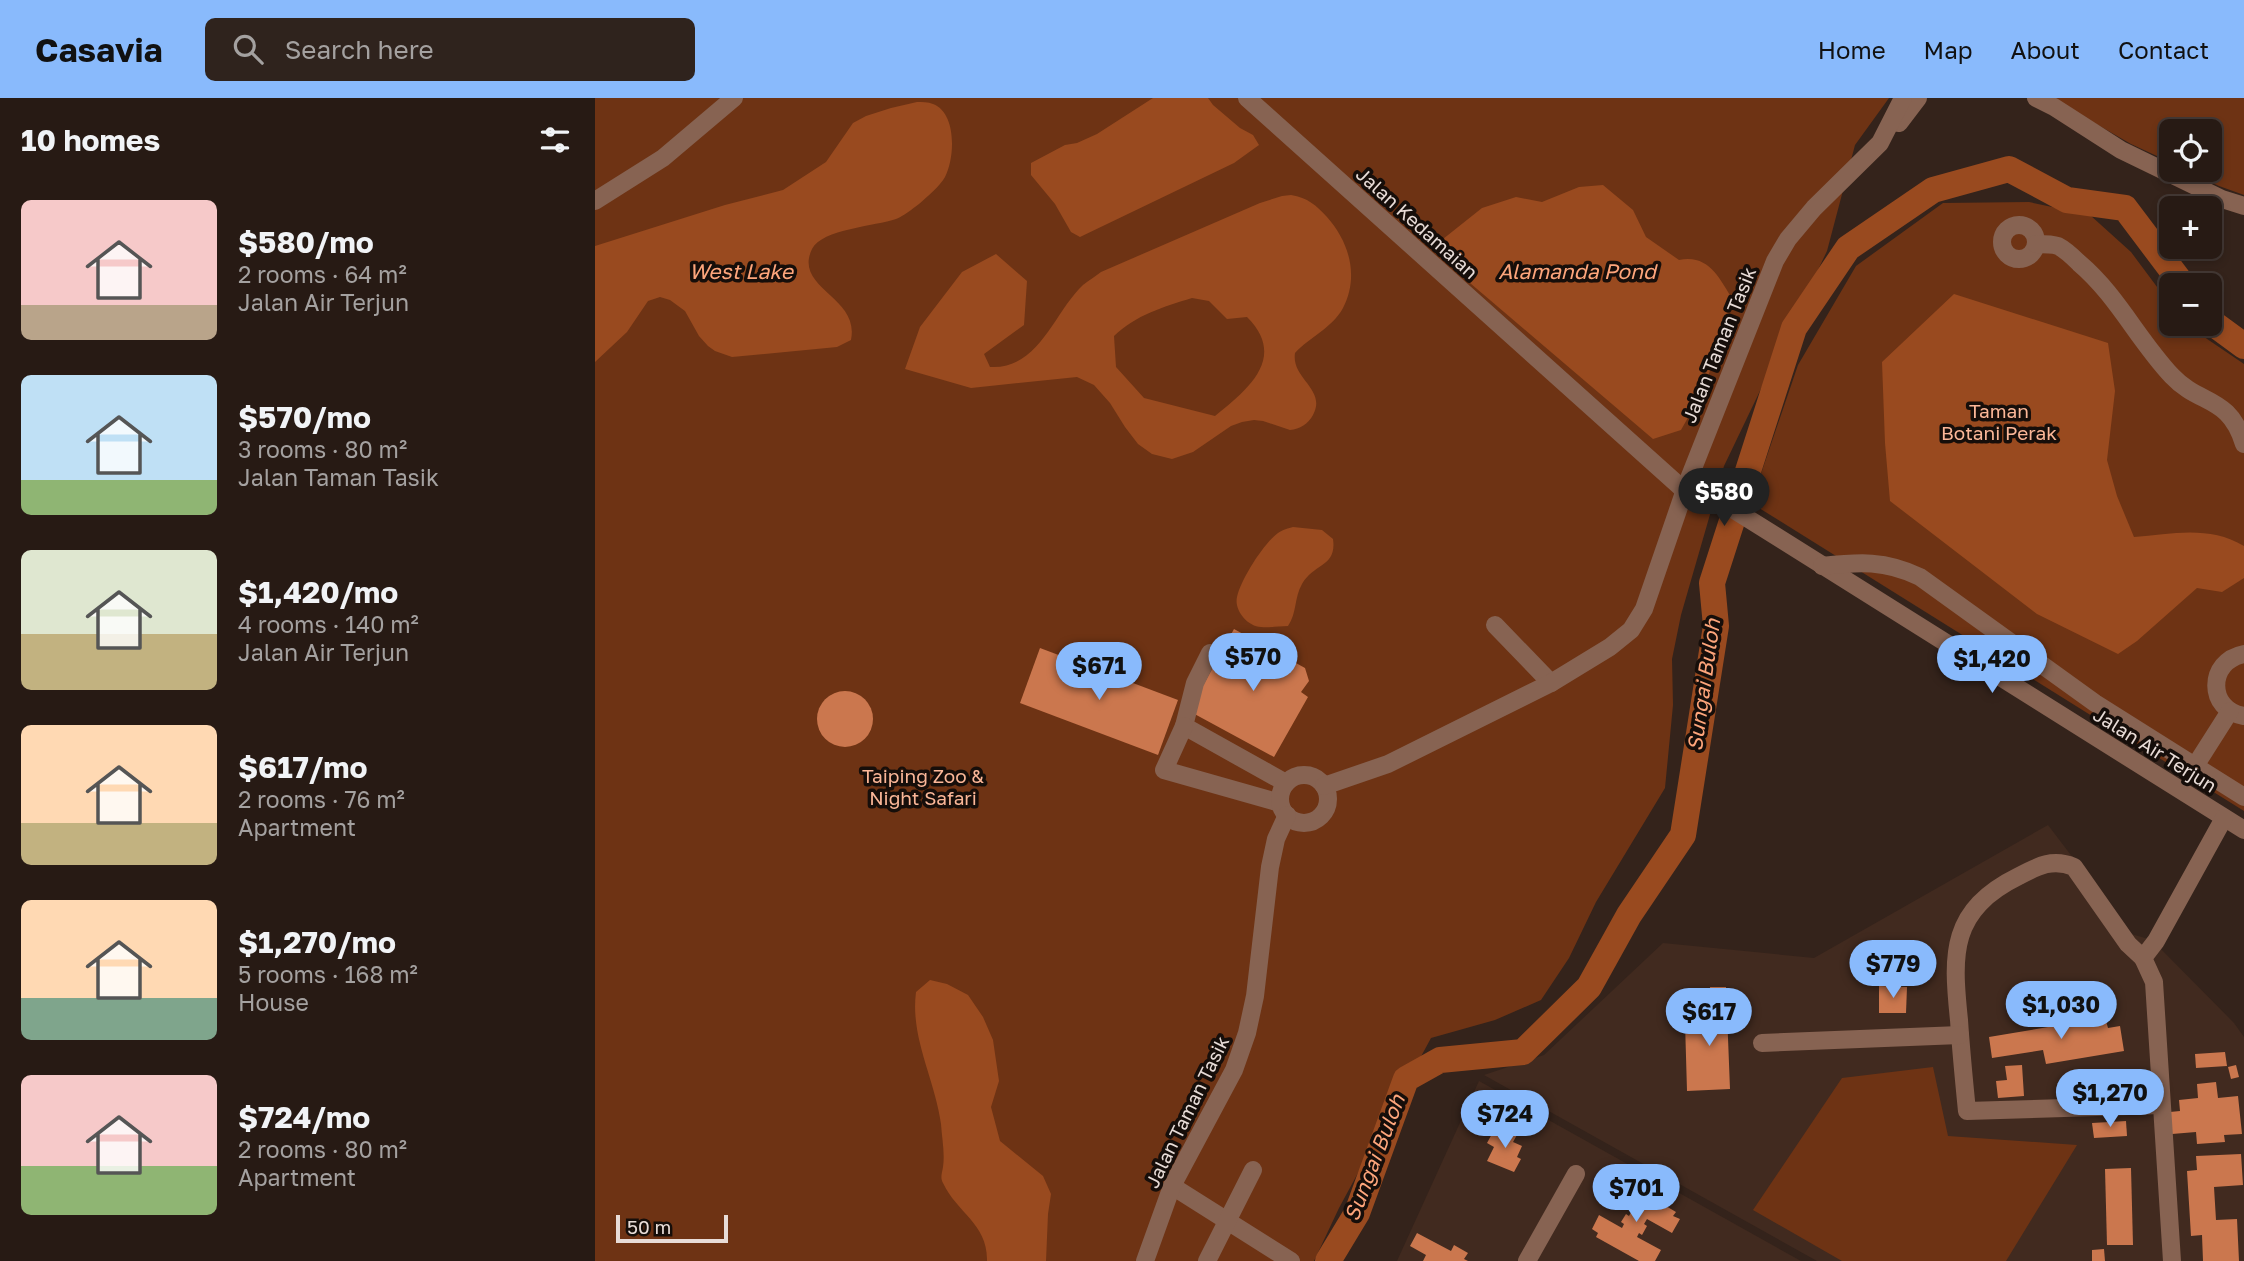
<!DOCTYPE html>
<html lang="en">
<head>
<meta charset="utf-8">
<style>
  body { margin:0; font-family:"Golos Text",sans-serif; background:#2f231d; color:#f1f3f6; height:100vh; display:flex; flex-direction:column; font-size:26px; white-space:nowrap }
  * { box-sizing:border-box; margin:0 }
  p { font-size:23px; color:#a4a1a0 }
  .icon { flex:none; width:38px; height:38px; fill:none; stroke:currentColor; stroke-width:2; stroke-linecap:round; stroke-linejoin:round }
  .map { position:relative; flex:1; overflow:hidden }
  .sheet { display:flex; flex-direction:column; background:#271a14; width:595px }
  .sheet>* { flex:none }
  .controls { position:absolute; left:1564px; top:21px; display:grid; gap:14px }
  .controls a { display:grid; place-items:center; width:63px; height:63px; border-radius:10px; background:#271a14; box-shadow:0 4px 10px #0003,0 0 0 2px #433834; font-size:35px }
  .scale { position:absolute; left:21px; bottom:18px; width:112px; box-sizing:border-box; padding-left:7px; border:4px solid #e8dcd7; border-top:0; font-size:19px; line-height:24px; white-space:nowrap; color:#e8dcd7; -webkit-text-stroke:5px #160e0a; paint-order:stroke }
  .price { position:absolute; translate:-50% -60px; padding:0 16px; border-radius:24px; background:#89bafc; color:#111; font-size:23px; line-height:46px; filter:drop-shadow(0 2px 4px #0008) }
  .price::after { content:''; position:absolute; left:50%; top:42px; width:21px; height:16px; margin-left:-10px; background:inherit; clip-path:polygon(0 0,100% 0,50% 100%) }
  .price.selected { background:#222; color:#fff }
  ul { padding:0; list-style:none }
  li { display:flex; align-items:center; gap:21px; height:175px; padding:0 21px }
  li span { display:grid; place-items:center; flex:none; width:196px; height:140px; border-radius:10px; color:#555 }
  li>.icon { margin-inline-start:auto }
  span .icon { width:84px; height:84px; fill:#fffc; stroke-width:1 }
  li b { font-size:30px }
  h2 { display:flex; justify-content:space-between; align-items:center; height:84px; padding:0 21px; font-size:30px }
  header { display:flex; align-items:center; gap:42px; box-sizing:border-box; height:98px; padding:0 35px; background:#89bafc; color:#111 }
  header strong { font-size:33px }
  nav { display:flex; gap:38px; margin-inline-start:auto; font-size:24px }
  .search { width:490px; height:63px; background:#2f231d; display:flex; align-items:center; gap:18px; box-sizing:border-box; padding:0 24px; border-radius:10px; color:#a4a1a0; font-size:26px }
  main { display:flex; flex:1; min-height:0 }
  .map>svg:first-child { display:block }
  .built { fill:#412a1f }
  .green { fill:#6e3314 }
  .water { fill:#994a1f; fill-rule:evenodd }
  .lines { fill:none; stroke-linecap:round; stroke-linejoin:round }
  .river { stroke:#994a1f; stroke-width:26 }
  .building { fill:#cb774e }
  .minor { stroke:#876352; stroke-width:18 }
  .labels { text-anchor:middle; stroke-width:7; stroke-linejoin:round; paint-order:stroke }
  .street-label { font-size:19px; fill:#e8dcd7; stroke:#160e0a }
  .park-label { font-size:19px; fill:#fbb798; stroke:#160e0a }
  .water-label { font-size:21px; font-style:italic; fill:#fda57b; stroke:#160e0a }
</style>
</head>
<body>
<header>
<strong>Casavia</strong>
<div class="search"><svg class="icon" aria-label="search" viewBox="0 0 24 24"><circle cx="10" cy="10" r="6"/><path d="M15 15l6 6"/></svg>Search here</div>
<nav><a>Home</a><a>Map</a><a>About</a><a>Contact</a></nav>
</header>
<main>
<section class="sheet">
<h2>10 homes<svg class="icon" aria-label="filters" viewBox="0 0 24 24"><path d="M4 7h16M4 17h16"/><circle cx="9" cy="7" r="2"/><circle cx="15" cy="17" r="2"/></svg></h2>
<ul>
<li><span style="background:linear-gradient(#f6c9c9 75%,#b9a48a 0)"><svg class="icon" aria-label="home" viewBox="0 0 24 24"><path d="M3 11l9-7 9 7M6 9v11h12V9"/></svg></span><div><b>$580/mo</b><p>2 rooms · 64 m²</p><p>Jalan Air Terjun</p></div></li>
<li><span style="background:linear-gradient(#bfe0f5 75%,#8fb573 0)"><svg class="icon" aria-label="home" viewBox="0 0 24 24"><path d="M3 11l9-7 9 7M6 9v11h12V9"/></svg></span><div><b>$570/mo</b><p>3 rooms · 80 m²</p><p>Jalan Taman Tasik</p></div></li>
<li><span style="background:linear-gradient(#dfe7d0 60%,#c2b280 0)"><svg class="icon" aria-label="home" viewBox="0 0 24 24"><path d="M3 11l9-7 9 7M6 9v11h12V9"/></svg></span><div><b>$1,420/mo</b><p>4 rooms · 140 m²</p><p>Jalan Air Terjun</p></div></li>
<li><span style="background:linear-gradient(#ffd9b3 70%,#c2b280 0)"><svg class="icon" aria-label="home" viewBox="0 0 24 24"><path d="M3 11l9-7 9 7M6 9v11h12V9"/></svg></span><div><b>$617/mo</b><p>2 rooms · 76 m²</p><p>Apartment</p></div></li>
<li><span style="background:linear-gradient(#ffd9b3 70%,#7fa58c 0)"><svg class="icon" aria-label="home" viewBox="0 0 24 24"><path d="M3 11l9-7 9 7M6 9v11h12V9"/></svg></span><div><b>$1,270/mo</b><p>5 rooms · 168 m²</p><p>House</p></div></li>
<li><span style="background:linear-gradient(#f6c9c9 65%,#8fb573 0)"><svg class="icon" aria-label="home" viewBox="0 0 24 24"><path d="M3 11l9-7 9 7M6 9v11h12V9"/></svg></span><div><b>$724/mo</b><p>2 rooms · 80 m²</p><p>Apartment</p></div></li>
</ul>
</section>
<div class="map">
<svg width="1649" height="1163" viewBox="0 0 1649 1163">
  <rect width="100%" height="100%" fill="#34231b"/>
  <g class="built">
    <path d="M1453,727l83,109 21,6 82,83 10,14v224h-427l-333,-186 60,-20 119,-112 151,15z"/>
    <path d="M884,983l322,180h-404z"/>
  </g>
  <g class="green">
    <path d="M0,0h1294l-34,47 -28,106 -103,215 -43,149 -9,44 1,46 -8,83 -69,114 -27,56 -28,42 -46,20 -64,18 -92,170 -25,53h-719z"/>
    <path d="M1456,0h193v97l-25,-9 -34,-16h25v-39h-38v32l-41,-19z"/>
    <path d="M1434,104l61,13 41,37 41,55v17h13l59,40v447l-493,-308 47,-138 58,-99 87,-63z"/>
    <path d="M1338,969l15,69 129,9 -71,116h-164l-89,-51 89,-132z"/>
  </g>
  <g class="water">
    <path d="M558,0h55l5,7 27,23 13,7 6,10 -25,18 -154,74 -9,-5 -16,-28 -24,-29v-12l34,-18 12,-2 20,-9z"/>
    <path d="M322,4c5,0 11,0 16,2 24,9 22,54 12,73 -5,9 -18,20 -26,27 -7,5 -15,12 -23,15 -20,7 -74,10 -84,30 -19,40 48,47 39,91l-14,7 -105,10 -17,-6 -7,-5 -9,-10 -14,-25 -15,-11 -10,-3 -12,4 -21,31 -32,30v-116l130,-41 58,-15 43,-28 27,-39 13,-7 25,-8z"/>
    <path d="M1008,87l30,25 13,27 33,23c30,-6 40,18 54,40l-29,89 -23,41 -28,9 -217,-185 7,-15 39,-31 34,-11 26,5 37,-15z"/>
    <path d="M696,97c17,3 25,10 36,22 23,26 32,60 16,91 -11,20 -33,29 -48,45 -4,26 32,36 18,62 -5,9 -13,14 -23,15l-27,-9 -9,-1 -12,2 -11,4 -38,26 -21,7 -20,-5 -14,-10 -13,-17 -15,-24 -16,-18 -17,-8 -106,11 -66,-19 15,-42 42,-55 34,-18 31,27 -3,44 -40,29 6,13c49,3 64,-55 93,-82 6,-5 13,-9 18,-13l159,-69 22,-7zM597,200l17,3 18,18 20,-2c41,41 0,73 -32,99l-71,-18 -28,-31 -2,-31c22,-21 49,-29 78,-38z"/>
    <path d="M1359,196l154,49 7,48 -8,69 10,36 17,41c38,-3 75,-12 110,9v32l-22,14 -25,-4 -60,53 -19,13 -81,-40 -147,-113 -5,-58 -3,-81z"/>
    <path d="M698,429l29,3 11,9c4,28 -19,24 -31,45 -8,14 -5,29 -14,42 -9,0 -19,2 -27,1 -14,-1 -27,-17 -24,-30 4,-18 27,-54 41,-64 4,-3 11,-5 15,-6z"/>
    <path d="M335,882l17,4 21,11 15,22 10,23 6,41 -8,26 9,34 43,35 8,18 -3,20 -2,47h-59c1,-37 -30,-48 -44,-78 -3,-5 -1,-10 0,-16 2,-14 -1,-28 -2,-43 -6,-45 -31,-86 -25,-132z"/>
  </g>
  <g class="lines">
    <g class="river">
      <path d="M1615,223l34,25"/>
      <path d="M733,1163l29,-48 49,-134 34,-19 83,-8 66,-65 40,-72 54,-80 33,-209 -4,-43 82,-255 54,-80 85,-58 76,-21 58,31 58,8 58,77"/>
    </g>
  </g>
  <g class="building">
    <path d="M639,531l71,39 4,13 -8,11 7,5 -34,60 -85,-46z"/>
    <path d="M445,550l138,52 -20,55 -138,-52z"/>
    <circle cx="250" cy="621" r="28"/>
    <path d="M1284,888l28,1 -1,26h-27z"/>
    <path d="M1115,889h16l4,102 -43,2 -2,-69 27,-1z"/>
    <path d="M1472,915l3,14 36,-6 2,7 12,-2 4,25 -78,13 -3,-14 -51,8 -3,-21 65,-11 -2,-11z"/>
    <path d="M1630,954l2,14 -31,2 -1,-14z"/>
    <path d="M1427,967l2,31 -26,2 -2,-17 11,-1 -2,-14z"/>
    <path d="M1641,967l3,12 -8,2 -3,-12z"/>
    <path d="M1621,984l2,16 20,-2 4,38 -18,1 1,7 -28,2 -1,-12 -24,2 -2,-22 10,-1 -1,-11 19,-2 -1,-14z"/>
    <path d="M1531,1023l1,15 -33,2 -2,-15z"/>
    <path d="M910,1029l13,6 -5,9 9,4 -5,11 4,2 -7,13 -27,-11 7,-14 -7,-4 6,-11 7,4z"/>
    <path d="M1646,1056l2,31 -29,2 2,33 21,-1 2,42h-36l-1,-26 -11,1 -4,-65 10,-1 -1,-14z"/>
    <path d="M1536,1070l2,77h-26l-2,-76z"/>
    <path d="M1032,1085l49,29 -3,4 7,3 -8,14 -25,-14 -3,5 3,2 -5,9 -3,-2 -2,4 24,13 -6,11h-16l-43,-24 2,-4 -6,-4 7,-14 23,13 2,-4 -3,-2 5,-8 3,2 3,-6 -21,-12 8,-14 5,3z"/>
    <path d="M822,1135l34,18 3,-6 14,8 -4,6 4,2h-45l3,-6 -16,-9z"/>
    <path d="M1509,1151l1,12h-13v-11z"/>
  </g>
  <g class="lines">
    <g class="minor">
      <path d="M652,0l438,393"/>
      <path d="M1441,0l18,9 67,43 101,49 22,7"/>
      <path d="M1304,25l19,-25"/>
      <path d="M0,103l68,-43 71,-60"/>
      <circle cx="1424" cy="144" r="17"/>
      <path d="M1441,146c7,0 16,0 22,2 8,4 15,11 21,17 38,32 59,77 93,113 28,30 57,19 72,68"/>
      <path d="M1093,383l556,349"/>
      <path d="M1227,468c37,-4 63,-6 98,11l175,126 149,94"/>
      <path d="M900,527l56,58"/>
      <path d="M615,555l-15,30 -11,43 102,57"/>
      <path d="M1649,556c-37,7 -37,56 0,62"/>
      <path d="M589,628l-20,44 116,33"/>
      <path d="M1600,668l35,-55"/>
      <circle cx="709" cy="701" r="24"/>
      <path d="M729,688l64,-22 163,-81 59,-36 21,-17 13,-21 44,-128 87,-220 13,-22 26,-31 66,-65 23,-45"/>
      <path d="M1548,860l-15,-14 -54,-77c-21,-9 -36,-1 -55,9 -69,34 -67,77 -60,144 2,30 5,61 8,91l194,-6"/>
      <path d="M1167,945l198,-8"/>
      <path d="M577,1088l119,75"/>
      <path d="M550,1163l27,-75 62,-116 13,-37 8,-37 15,-129 6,-28 11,-24"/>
      <path d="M612,1163l46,-91"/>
      <path d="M932,1163l49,-87"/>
      <path d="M1577,1163l-18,-279 -11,-24 13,-17 68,-123"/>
    </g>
  </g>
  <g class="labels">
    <g class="street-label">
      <text transform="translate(822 125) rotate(42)" y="7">Jalan Kedamaian</text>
      <text transform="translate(1124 247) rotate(-68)" y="7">Jalan Taman Tasik</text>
      <text transform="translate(1560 652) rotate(32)" y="7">Jalan Air Terjun</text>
      <text transform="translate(592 1014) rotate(-64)" y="7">Jalan Taman Tasik</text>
    </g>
    <g class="park-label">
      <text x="1404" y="320">Taman<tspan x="1404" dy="22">Botani Perak</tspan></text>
      <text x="328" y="685">Taiping Zoo &amp;<tspan x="328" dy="22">Night Safari</tspan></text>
    </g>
    <g class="water-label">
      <text x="146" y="181">West Lake</text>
      <text x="982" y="181">Alamanda Pond</text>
      <text transform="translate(1109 587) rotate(-82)" y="7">Sungai Buloh</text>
      <text transform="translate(780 1060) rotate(-69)" y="7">Sungai Buloh</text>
    </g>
  </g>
</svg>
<div class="controls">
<a><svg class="icon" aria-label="locate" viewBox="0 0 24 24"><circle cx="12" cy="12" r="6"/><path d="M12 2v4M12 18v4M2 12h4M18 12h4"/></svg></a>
<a>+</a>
<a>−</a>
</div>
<div class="scale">50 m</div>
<b class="price selected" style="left:1129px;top:430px">$580</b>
<b class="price" style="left:658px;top:595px">$570</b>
<b class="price" style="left:1397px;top:597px">$1,420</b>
<b class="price" style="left:504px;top:604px">$671</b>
<b class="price" style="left:1298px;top:902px">$779</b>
<b class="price" style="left:1466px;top:943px">$1,030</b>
<b class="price" style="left:1114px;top:950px">$617</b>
<b class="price" style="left:1515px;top:1031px">$1,270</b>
<b class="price" style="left:910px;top:1052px">$724</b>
<b class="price" style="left:1041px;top:1126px">$701</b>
</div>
</main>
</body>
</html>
